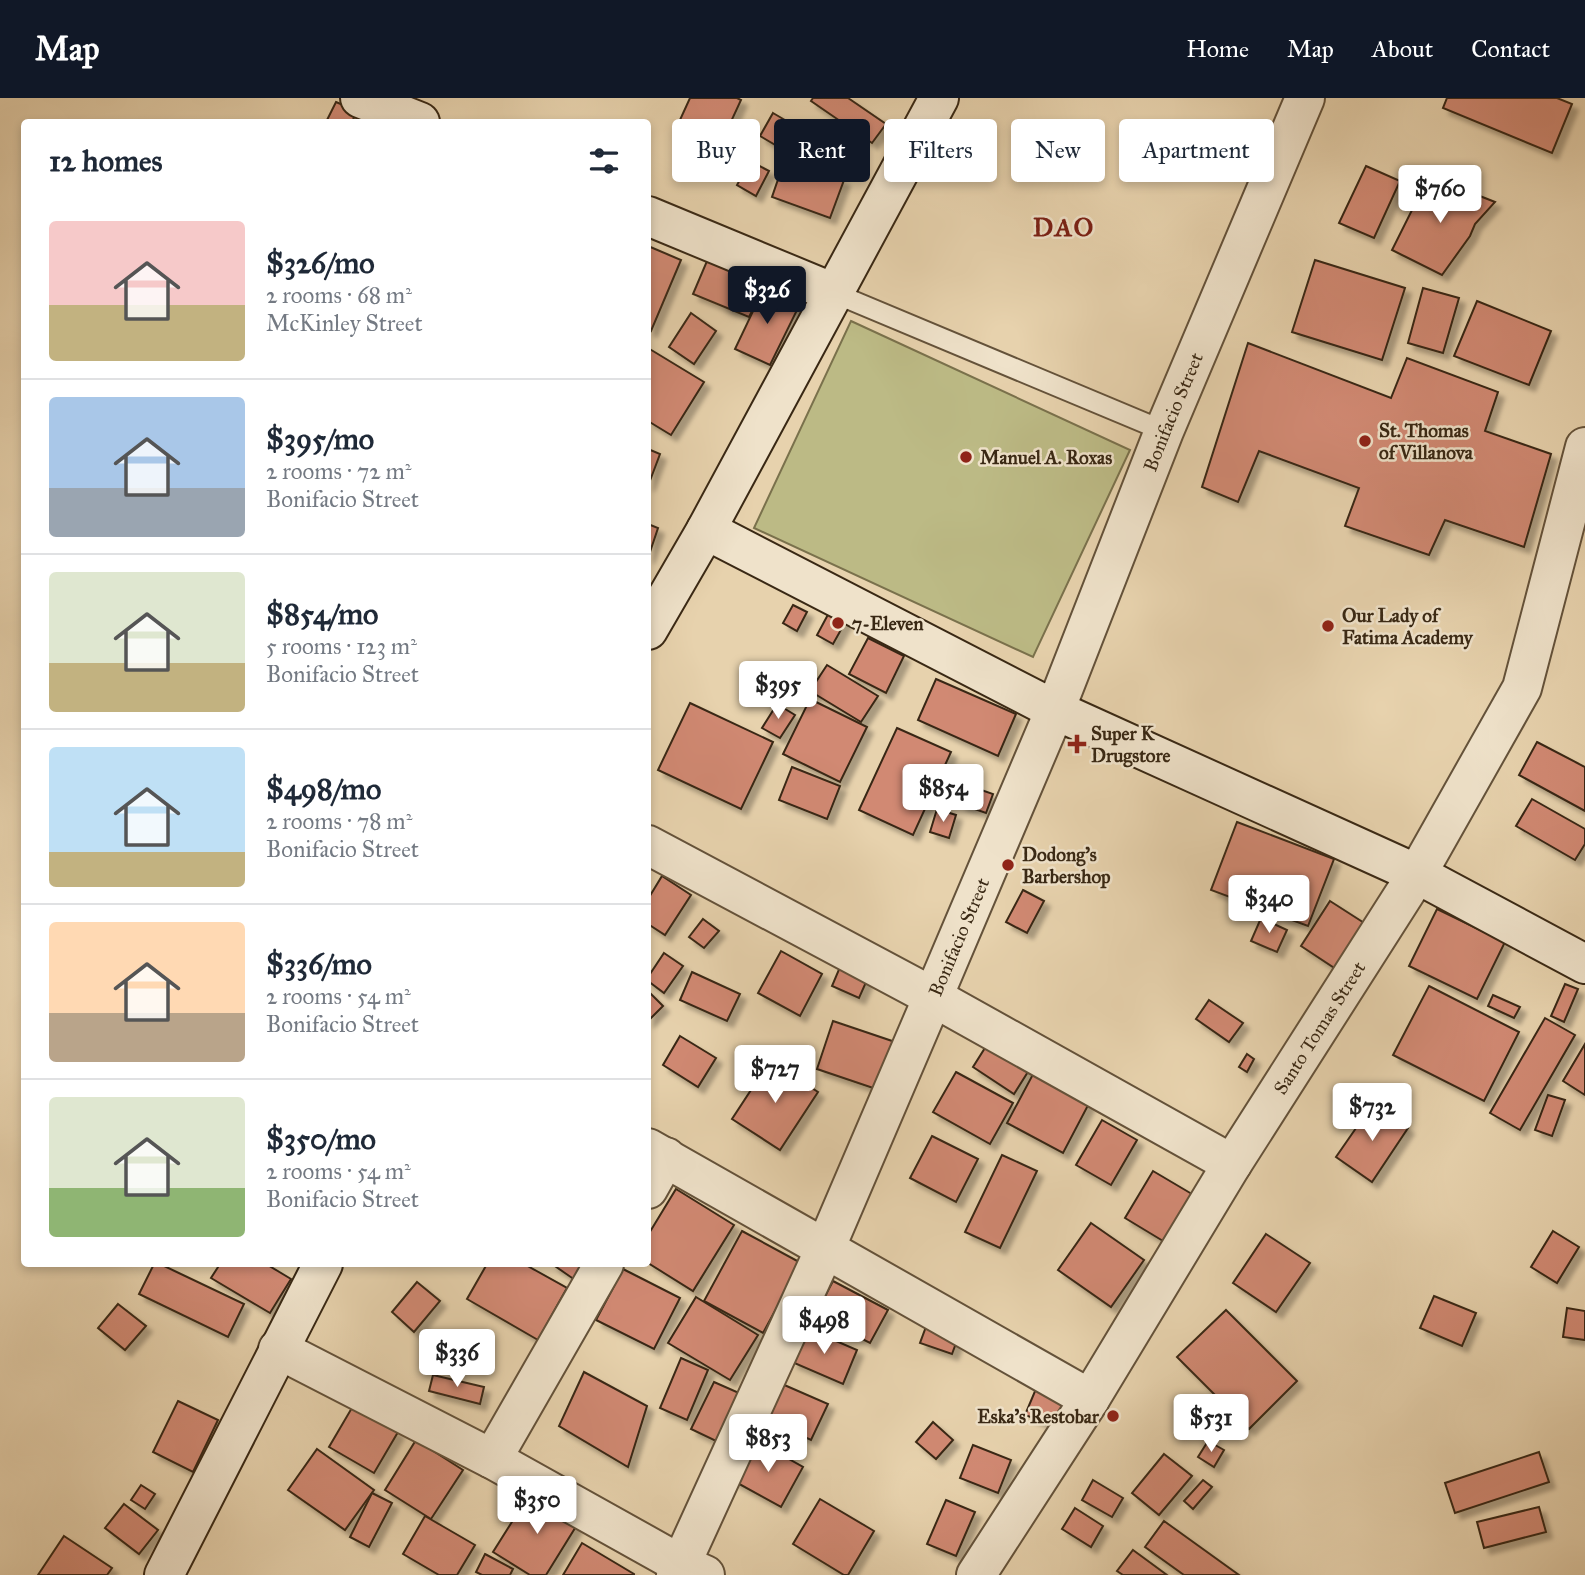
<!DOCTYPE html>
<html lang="en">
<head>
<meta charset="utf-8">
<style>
  body { margin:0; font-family:"IM FELL Great Primer",serif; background:#f2f2f3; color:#1f2937; height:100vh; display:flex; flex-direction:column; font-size:26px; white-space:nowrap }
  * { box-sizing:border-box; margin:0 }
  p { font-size:23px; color:#747a83 }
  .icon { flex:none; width:38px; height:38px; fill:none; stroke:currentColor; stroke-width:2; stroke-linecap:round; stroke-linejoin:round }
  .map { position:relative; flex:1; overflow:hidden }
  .sheet { position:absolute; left:21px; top:21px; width:630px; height:1148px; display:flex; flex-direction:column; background:#fff; border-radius:7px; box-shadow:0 4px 10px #0003 }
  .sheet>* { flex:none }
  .guide { position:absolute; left:672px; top:21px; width:665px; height:63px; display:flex; gap:14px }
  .price { position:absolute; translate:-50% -60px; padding:0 16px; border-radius:7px; background:#fff; color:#222; font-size:23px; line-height:46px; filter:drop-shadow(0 2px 4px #0008) }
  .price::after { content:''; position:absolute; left:50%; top:42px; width:21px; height:16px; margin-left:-10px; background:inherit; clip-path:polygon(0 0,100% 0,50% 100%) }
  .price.on { background:#111827; color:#fff }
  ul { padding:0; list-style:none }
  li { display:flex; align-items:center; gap:21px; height:175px; padding:0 28px }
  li+li { border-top:2px solid #e0e1e3 }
  li span { display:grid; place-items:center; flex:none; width:196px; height:140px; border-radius:7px; color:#555 }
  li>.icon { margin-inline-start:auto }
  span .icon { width:84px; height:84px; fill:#fffc; stroke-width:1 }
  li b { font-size:30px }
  h2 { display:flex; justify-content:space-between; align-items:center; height:84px; padding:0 28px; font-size:30px }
  .chip { padding:0 24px; border-radius:7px; background:#fff; box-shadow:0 4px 10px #0003; font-size:24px; line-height:63px }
  .chip.on { background:#111827; color:#fff }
  header { display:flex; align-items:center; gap:42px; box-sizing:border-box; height:98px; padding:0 35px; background:#111827; color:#fff }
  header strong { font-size:33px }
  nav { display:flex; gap:38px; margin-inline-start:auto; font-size:24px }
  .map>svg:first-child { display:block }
  .green { fill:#bcba85; stroke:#7a714c; stroke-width:2 }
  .building { fill:#d18973; stroke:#392814; stroke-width:2; filter:url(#shadow) }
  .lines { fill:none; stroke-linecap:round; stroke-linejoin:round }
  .lane-casing { stroke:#64523a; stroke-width:23 }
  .street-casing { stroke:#64523a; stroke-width:42 }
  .secondary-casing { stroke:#392814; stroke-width:42 }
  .lane { stroke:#efe2ca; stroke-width:19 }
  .street { stroke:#efe2ca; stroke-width:38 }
  .secondary { stroke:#efe2ca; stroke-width:38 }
  .poi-dot { fill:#8f2418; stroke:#efe2ca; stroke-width:2.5 }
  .labels { text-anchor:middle; stroke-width:5; stroke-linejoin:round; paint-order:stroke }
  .street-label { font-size:19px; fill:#392814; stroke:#efe2ca }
  .poi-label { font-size:19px; font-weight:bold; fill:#392814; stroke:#efe2ca; text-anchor:start }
  .district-label { font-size:26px; font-weight:bold; letter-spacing:2px; fill:#7a1f14; stroke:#efe2ca }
</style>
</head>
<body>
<header>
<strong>Map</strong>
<nav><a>Home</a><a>Map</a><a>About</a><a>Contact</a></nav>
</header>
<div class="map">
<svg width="1585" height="1477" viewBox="0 0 1585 1477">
  <defs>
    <filter id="shadow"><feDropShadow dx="6" dy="6" stdDeviation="2" flood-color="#0004"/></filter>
  </defs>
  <rect width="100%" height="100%" fill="#e7d2ad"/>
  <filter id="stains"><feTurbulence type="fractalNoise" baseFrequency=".00286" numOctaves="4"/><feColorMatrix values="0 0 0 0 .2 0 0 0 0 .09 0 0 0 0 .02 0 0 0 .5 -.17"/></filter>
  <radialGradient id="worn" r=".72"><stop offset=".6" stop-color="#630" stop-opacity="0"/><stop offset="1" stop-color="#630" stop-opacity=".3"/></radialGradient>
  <path class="green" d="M851,223l279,129 -97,207 -279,-129z"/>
  <g class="building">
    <path d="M690,0h47l4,2 -24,52 -43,-19z"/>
    <path d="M813,0h35l38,26 -14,19 -61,-42z"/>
    <path d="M1447,0h110l15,6 -20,49 -109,-45z"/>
    <path d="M336,4l21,9 -5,11h-26z"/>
    <path d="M773,15l29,17 -13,23 -29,-17z"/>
    <path d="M785,61l59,21 -14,38 -58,-21z"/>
    <path d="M750,63l19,10 -13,25 -19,-11z"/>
    <path d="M1366,68l34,15 -26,57 -35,-15z"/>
    <path d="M1429,78l66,26 -20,22 -5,12 -28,39 -50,-25z"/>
    <path d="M648,148l33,14 -30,71 -3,-2z"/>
    <path d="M1315,162l90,28 -23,72 -90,-28z"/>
    <path d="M707,163l58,25 -16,31 -56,-23z"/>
    <path d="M765,188l35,18 -30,61 -35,-16z"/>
    <path d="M1423,190l36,10 -16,55 -35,-10z"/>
    <path d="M1477,203l74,30 -22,54 -75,-29z"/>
    <path d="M691,215l25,18 -22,33 -25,-17z"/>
    <path d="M1248,245l143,55 16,-40 91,34 -13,39 66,23 -27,93 -79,-27 -16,35 -84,-29 14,-38 -100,-37 -21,51 -36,-15z"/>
    <path d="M648,250l56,34 -33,53 -23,-14z"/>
    <path d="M648,351l12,5 -12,32z"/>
    <path d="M648,426l10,4 -10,30z"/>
    <path d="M793,507l14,7 -10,19 -14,-8z"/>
    <path d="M831,511l16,10 -14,25 -16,-9z"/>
    <path d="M868,540l36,18 -18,37 -37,-19z"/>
    <path d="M827,567l51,31 -17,26 -51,-31z"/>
    <path d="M936,581l80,35 -18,42 -80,-36z"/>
    <path d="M810,601l57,28 -27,55 -57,-28z"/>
    <path d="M690,605l83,39 -32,67 -83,-39z"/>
    <path d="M777,606l18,11 -15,23 -18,-10z"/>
    <path d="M897,630l54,24 -38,83 -54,-25z"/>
    <path d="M1537,644l48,25v44l-66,-36z"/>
    <path d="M792,669l48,19 -13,33 -48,-19z"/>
    <path d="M967,687l26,9 -7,19 -26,-9z"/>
    <path d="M1532,701l53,30v15l-10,16 -59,-34z"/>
    <path d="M937,711l19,6 -7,23 -19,-6z"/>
    <path d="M1237,724l97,37 -26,67 -97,-36z"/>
    <path d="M662,778l29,19 -26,40 -17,-11v-25z"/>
    <path d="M1023,792l21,11 -17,32 -21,-11z"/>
    <path d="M1330,803l42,27 -30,45 -41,-27z"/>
    <path d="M1437,811l68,33 -28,57 -68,-33z"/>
    <path d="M1261,820l26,12 -10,22 -26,-11z"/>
    <path d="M703,821l16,12 -15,17 -15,-11z"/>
    <path d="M781,853l41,23 -22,42 -42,-23z"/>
    <path d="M664,855l19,13 -19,27 -16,-12v-4z"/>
    <path d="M840,869l27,13 -8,18 -27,-12z"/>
    <path d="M692,874l48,22 -13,27 -47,-21z"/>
    <path d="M1565,886l13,5 -14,33 -13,-6z"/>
    <path d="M1429,888l90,46 -35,69 -91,-46z"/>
    <path d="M648,893l15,15 -15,15z"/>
    <path d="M1493,897l27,12 -6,11 -26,-12z"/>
    <path d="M1209,902l34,23 -14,19 -33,-23z"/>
    <path d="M1545,920l30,17 -55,95 -30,-17z"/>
    <path d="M833,923l65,22 -16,48 -65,-22z"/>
    <path d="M680,938l36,22 -18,29 -35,-22z"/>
    <path d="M990,942l41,27 -17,27 -41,-27z"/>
    <path d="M1585,946v51l-22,-14z"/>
    <path d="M1247,956l7,5 -7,13 -8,-5z"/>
    <path d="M770,963l48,31 -38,58 -48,-31z"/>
    <path d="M1039,965l56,29 -32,61 -56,-30z"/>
    <path d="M956,974l57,31 -23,41 -57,-32z"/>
    <path d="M1548,997l17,5 -13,36 -17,-6z"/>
    <path d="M1372,1007l36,23 -36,54 -36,-25z"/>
    <path d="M1102,1022l35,20 -26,45 -35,-20z"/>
    <path d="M932,1038l46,23 -22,43 -46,-24z"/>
    <path d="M1002,1057l35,16 -37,77 -35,-16z"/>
    <path d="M1153,1073l49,29 -29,47 -48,-29z"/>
    <path d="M676,1091l58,36 -41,66 -45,-28v-28z"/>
    <path d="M1091,1125l53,37 -33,47 -53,-37z"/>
    <path d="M742,1133l59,32 -38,70 -59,-32z"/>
    <path d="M1553,1133l26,16 -22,36 -26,-16z"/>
    <path d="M1266,1136l44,29 -34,49 -43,-29z"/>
    <path d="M154,1166h6l84,40 -16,33 -89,-43z"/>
    <path d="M220,1166h46l25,15 -21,34 -59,-35z"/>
    <path d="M487,1166h37l43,24 -29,52 -71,-41z"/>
    <path d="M552,1166h35l-12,16z"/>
    <path d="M623,1171l57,29 -26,51 -58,-29z"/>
    <path d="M833,1183l55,29 -18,33 -55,-28z"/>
    <path d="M417,1184l23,19 -26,31 -22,-20z"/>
    <path d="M1434,1198l42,17 -14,33 -42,-18z"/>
    <path d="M696,1199l62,38 -28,45 -62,-37z"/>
    <path d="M118,1206l28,22 -21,24 -27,-22z"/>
    <path d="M1567,1210l18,3v29l-22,-3z"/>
    <path d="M1226,1212l71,71 -48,48 -72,-72z"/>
    <path d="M927,1226l32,11 -7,19 -32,-11z"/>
    <path d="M806,1230l51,22 -14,34 -51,-22z"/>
    <path d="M681,1260l27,12 -21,50 -27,-12z"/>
    <path d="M584,1274l63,34 -19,61 -69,-41z"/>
    <path d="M433,1277l51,12 -4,17 -51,-13z"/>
    <path d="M714,1284l25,11 -23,48 -25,-12z"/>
    <path d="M782,1286l46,20 -17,36 -45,-21z"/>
    <path d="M1038,1286l31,13 -12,30 -32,-12z"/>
    <path d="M178,1303l40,19 -25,52 -40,-20z"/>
    <path d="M353,1308l45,26 -24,41 -45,-26z"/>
    <path d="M933,1324l20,18 -17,19 -20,-17z"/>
    <path d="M416,1342l47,30 -32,49 -46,-29z"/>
    <path d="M755,1342l48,27 -22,40 -49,-27z"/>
    <path d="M1208,1343l16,9 -10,17 -16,-10z"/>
    <path d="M973,1347l38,15 -13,33 -38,-15z"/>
    <path d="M317,1351l57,41 -29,40 -57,-40z"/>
    <path d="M1539,1354l10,30 -94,31 -10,-30z"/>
    <path d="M1164,1356l28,22 -33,39 -27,-22z"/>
    <path d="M1093,1382l30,18 -11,19 -30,-17z"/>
    <path d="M1203,1382l9,7 -19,22 -9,-8z"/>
    <path d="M141,1387l14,9 -10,15 -14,-9z"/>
    <path d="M532,1392l48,30 -34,55h-16l-37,-23z"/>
    <path d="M372,1395l20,10 -23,44 -19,-10z"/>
    <path d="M820,1401l54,32 -26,44h-4l-51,-31z"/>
    <path d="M946,1402l29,12 -19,44 -29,-12z"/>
    <path d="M124,1406l34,26 -19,24 -34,-26z"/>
    <path d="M1539,1409l7,25 -62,16 -7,-26z"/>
    <path d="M1075,1410l28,18 -12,21 -29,-18z"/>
    <path d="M425,1418l50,29 -18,30h-18l-36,-21z"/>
    <path d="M1164,1423l75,54h-55l-39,-28z"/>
    <path d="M64,1438l48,32 -5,7h-69z"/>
    <path d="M582,1445l52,31v1h-71z"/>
    <path d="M1133,1452l34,25h-44l-6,-4z"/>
    <path d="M485,1456l28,15 -3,6h-28l-6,-3z"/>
  </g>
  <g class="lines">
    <g class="lane-casing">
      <path id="lane" d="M834,195l330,138"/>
    </g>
    <g class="street-casing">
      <g id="street">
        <path d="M648,747l285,152 299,167"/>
        <path d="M648,1050l442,251"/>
        <path d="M648,1091l18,-32"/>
        <path d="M278,1251l214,110 188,105 25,11"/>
        <path d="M492,1361l112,-195"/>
        <path id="s1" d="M676,1477l149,-326 108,-252 122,-287 109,-279 141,-333"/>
        <path id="s2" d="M976,1477l114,-176 142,-235 185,-290 105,-186 63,-241"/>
      </g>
    </g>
    <g class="secondary-casing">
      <g id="secondary">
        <path d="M360,0l60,24"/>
        <path d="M648,118l186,77"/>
        <path d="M706,432l349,180 362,164 168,90"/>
        <path d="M648,532l58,-100 233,-432"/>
        <path d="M164,1477l159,-311"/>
      </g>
    </g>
    <use href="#lane" class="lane"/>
    <use href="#street" class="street"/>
    <use href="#secondary" class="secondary"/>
  </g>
  <g class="poi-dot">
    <circle cx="1365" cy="343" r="7"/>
    <circle cx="966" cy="359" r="7"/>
    <circle cx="838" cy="525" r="7"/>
    <circle cx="1328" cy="528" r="7"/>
    <path d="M1073.5 635.5h7v7h7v7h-7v7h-7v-7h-7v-7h7z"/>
    <circle cx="1008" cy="767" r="7"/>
    <circle cx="1113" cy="1318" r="7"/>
  </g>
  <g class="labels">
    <g class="street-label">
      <text dy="7" stroke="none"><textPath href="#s1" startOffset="1265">Bonifacio Street</textPath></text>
      <text dy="7" stroke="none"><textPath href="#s1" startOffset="698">Bonifacio Street</textPath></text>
      <text dy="7" stroke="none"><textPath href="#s2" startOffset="646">Santo Tomas Street</textPath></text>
    </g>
    <g class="poi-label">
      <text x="1379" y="339">St. Thomas<tspan x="1379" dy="22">of Villanova</tspan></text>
      <text x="980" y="366">Manuel A. Roxas</text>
      <text x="1342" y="524">Our Lady of<tspan x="1342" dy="22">Fatima Academy</tspan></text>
      <text x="852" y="532">7-Eleven</text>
      <text x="1091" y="642">Super K<tspan x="1091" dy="22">Drugstore</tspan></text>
      <text x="1022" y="763">Dodong's<tspan x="1022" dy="22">Barbershop</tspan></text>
      <text x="1099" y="1325" text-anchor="end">Eska's Restobar</text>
    </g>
    <g class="district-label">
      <text x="1064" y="138">DAO</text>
    </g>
  </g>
  <rect width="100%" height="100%" filter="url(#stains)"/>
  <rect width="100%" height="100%" fill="url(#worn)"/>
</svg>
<b class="price" style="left:1440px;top:127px">$760</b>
<b class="price on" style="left:767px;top:228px">$326</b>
<b class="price" style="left:778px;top:623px">$395</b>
<b class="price" style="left:943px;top:726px">$854</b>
<b class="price" style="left:1269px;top:837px">$340</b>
<b class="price" style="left:775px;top:1007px">$727</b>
<b class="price" style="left:1372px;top:1045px">$732</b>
<b class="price" style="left:824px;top:1258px">$498</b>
<b class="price" style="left:457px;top:1291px">$336</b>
<b class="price" style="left:1211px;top:1356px">$531</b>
<b class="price" style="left:768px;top:1376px">$853</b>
<b class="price" style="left:537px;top:1438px">$350</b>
<div class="guide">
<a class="chip">Buy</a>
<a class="chip on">Rent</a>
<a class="chip">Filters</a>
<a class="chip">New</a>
<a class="chip">Apartment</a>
</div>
<section class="sheet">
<h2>12 homes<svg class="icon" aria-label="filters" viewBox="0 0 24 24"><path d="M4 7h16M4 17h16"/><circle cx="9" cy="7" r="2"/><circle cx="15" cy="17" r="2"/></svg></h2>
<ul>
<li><span style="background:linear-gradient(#f6c9c9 60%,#c2b280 0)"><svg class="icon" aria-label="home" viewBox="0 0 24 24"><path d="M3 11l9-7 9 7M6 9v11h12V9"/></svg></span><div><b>$326/mo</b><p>2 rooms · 68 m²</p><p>McKinley Street</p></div></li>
<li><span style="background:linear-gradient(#a9c7e8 65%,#9aa5b1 0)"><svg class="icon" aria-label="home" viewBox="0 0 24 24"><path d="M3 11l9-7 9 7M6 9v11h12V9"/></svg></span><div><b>$395/mo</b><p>2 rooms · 72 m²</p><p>Bonifacio Street</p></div></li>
<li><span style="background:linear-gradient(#dfe7d0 65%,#c2b280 0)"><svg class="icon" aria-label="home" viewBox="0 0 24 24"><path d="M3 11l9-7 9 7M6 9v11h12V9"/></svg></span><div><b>$854/mo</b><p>5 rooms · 123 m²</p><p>Bonifacio Street</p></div></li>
<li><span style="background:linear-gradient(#bfe0f5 75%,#c2b280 0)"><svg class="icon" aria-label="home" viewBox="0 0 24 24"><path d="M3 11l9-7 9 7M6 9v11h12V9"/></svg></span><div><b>$498/mo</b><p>2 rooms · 78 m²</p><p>Bonifacio Street</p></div></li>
<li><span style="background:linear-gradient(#ffd9b3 65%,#b9a48a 0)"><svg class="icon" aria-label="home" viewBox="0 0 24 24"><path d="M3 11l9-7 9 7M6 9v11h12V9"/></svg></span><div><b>$336/mo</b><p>2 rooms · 54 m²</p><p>Bonifacio Street</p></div></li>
<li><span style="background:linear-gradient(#dfe7d0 65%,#8fb573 0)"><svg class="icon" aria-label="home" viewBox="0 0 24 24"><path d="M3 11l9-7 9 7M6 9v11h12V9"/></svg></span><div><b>$350/mo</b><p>2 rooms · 54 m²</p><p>Bonifacio Street</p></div></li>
</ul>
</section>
</div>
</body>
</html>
